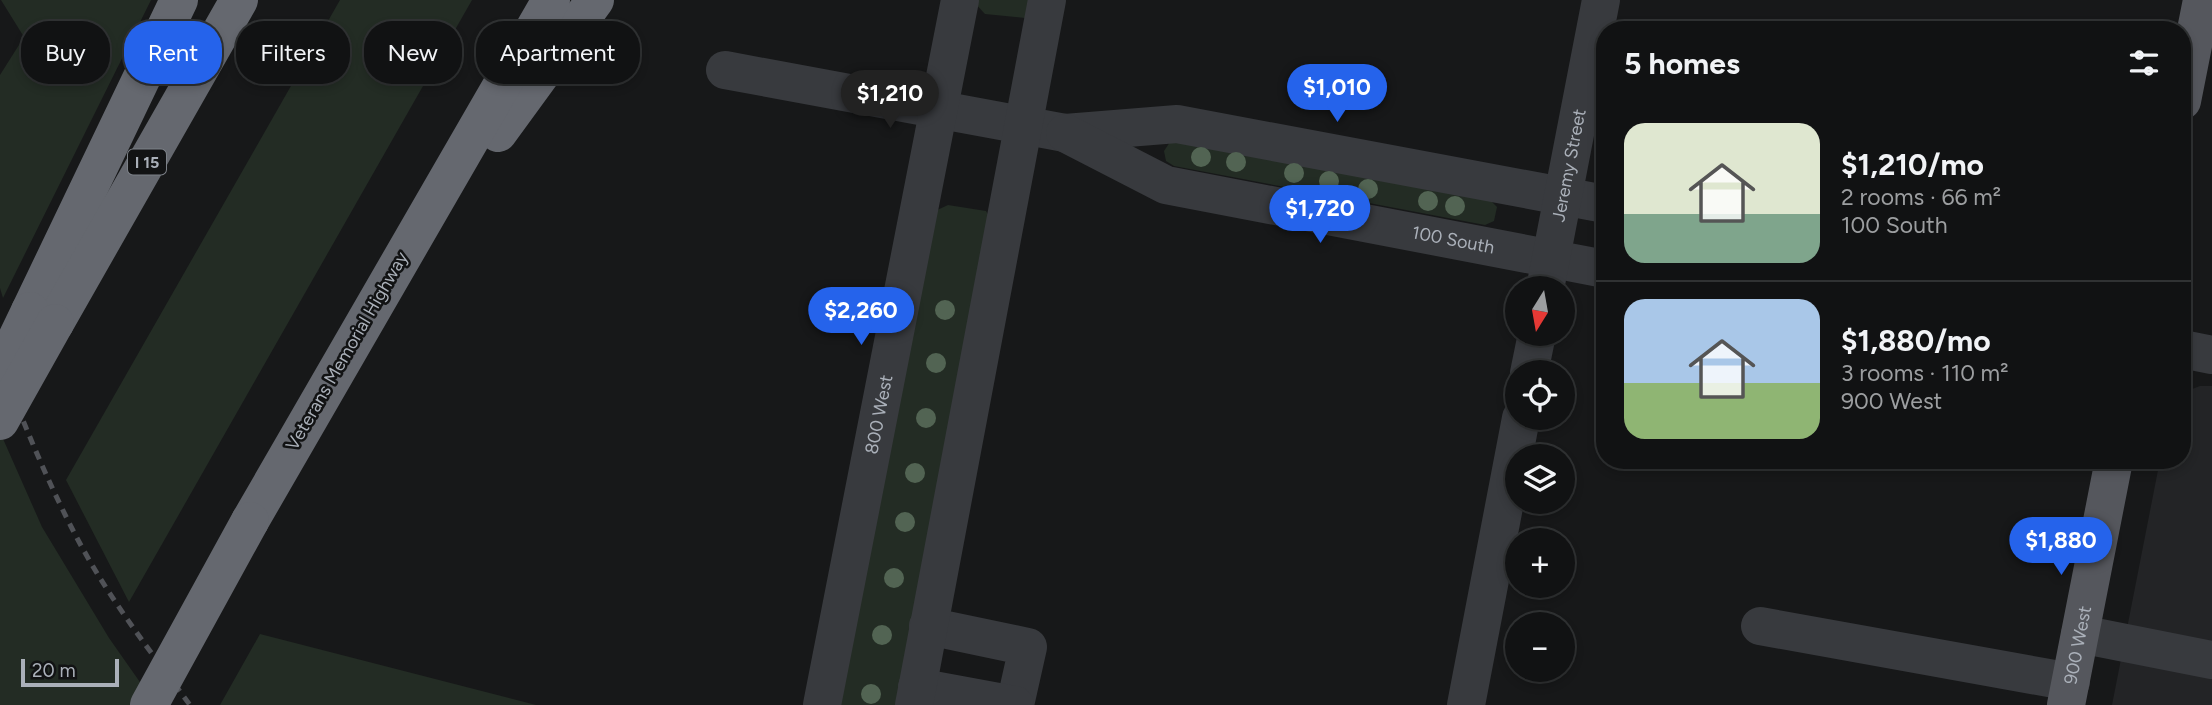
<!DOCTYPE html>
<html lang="en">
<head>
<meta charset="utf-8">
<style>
  body { margin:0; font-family:Figtree,sans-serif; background:#1e2021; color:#f1f3f6; height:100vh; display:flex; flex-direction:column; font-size:26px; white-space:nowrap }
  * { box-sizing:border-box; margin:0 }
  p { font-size:23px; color:#9c9ea0 }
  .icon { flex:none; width:38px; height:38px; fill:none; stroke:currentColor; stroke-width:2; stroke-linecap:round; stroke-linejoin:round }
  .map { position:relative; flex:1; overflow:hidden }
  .drawer { position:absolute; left:1596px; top:21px; width:595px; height:448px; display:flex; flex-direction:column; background:#111213; border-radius:28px; box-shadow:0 4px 10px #0003,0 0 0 2px #303233 }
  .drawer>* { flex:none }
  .top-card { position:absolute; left:21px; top:21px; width:665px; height:63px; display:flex; gap:14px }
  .needle { width:46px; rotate:191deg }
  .fabs { position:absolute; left:1505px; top:276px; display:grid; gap:14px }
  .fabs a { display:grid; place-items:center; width:70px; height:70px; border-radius:50%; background:#111213; box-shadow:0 4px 10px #0003,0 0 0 2px #303233; font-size:35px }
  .scale { position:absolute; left:21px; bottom:18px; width:98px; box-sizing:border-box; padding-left:7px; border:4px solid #aab0b9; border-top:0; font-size:19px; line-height:24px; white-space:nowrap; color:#aab0b9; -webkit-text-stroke:5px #121314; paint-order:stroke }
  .price { position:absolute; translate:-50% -60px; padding:0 16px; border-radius:24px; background:#2563eb; color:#fff; font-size:23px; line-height:46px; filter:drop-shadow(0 2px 4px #0008) }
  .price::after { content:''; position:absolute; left:50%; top:42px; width:21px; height:16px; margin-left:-10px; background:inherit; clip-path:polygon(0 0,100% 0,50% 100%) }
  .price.current { background:#222; color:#fff }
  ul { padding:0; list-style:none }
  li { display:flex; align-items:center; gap:21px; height:175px; padding:0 28px }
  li+li { border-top:2px solid #303233 }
  li span { display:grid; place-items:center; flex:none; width:196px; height:140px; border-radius:21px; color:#555 }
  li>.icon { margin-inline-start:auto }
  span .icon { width:84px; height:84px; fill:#fffc; stroke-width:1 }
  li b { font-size:30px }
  h2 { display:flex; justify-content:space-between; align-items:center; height:84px; padding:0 28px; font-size:30px }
  .chip { padding:0 24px; border-radius:28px; background:#111213; box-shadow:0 4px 10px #0003,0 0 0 2px #303233; font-size:24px; line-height:63px }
  .chip.current { background:#2563eb; color:#fff }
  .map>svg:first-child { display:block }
  .built { fill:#232426 }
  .green { fill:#232c24 }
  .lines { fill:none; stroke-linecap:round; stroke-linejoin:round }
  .minor { stroke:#383a3e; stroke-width:38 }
  .major { stroke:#55575d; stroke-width:38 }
  .highway { stroke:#65686f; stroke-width:38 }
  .rail { stroke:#505257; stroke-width:5; stroke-dasharray:9 7; stroke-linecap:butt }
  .highway-bridge { stroke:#65686f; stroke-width:38 }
  .tree { fill:#526453 }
  .labels { text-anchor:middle; stroke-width:5; stroke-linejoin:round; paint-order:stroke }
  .shield { fill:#121314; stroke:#7c8188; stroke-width:2 }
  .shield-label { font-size:16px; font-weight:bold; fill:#aab0b9 }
  .street-label { font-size:18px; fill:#aab0b9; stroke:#121314 }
</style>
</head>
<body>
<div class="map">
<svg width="2212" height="705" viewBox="0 0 2212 705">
  <rect width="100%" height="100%" fill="#171819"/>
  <path class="built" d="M2200,386h12v319h-100l48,-245h22v-67z"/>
  <g class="green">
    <path d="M1,0h150l-148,298 -3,-10v-213l24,-38z"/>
    <path d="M340,0h132l-343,602 -63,-122z"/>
    <path d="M972,0h62l-9,18 -40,-4z"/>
    <path d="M1177,139l312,60 8,8 -3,14 -9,4 -311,-59 -8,-5 -2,-10 6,-9z"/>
    <path d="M948,205l38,6 8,15 -92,479h-62l93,-493z"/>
    <path d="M0,432l42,95 67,111 47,67h-156z"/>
    <path d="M260,634l276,71h-316z"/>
  </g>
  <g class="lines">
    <g class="minor">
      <path d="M725,70l340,63 112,-9 428,80"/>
      <path id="s1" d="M1065,133l101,52 439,84"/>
      <path id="s2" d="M1545,289l56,-289"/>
      <path d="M2182,349l30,6"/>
      <path d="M1529,373l8,-39"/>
      <path d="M928,626l100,21 -13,58"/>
      <path d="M1760,626l311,56"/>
      <path d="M2080,634l132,26"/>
      <path d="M917,687l98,18"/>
      <path id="s3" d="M822,705l138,-705"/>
      <path d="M914,705l133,-705"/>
      <path d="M1466,705l55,-287"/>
    </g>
    <g class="major">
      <path d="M2182,101l20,-101"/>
      <path id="s4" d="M2066,705l48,-245"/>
    </g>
    <g class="highway">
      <path d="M498,133l97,-133"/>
      <path d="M30,311l149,-311"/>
      <path d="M55,323l184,-323"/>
      <path d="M250,521l301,-521"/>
    </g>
    <path class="rail" d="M0,362c23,60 47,119 77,176 31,59 73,113 113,167"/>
    <g class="highway-bridge">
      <path d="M2,369l28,-58"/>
      <path d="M0,421l55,-98"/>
      <path d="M149,705l101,-184"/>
    </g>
  </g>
  <g class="tree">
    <circle cx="1201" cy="157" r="10"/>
    <circle cx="1236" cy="162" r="10"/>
    <circle cx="1294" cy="173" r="10"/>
    <circle cx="1329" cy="181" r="10"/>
    <circle cx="1368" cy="189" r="10"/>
    <circle cx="1428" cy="201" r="10"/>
    <circle cx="1455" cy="206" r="10"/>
    <circle cx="945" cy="310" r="10"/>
    <circle cx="936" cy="363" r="10"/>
    <circle cx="926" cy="418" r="10"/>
    <circle cx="915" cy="473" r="10"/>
    <circle cx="905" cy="522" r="10"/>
    <circle cx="894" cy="578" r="10"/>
    <circle cx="882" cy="635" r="10"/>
    <circle cx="871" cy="694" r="10"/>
  </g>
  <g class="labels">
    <rect class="shield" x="128" y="149.5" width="38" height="25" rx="5"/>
    <g class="shield-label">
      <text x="147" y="168">I 15</text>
    </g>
    <g class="street-label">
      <text dy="6" stroke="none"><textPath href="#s2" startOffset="126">Jeremy Street</textPath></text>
      <text dy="6" stroke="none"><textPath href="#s1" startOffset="406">100 South</textPath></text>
      <text transform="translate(347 351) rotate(-60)" y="6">Veterans Memorial Highway</text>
      <text dy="6" stroke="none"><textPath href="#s3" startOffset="296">800 West</textPath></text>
      <text dy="6" stroke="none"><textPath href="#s4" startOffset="61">900 West</textPath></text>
    </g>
  </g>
</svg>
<div class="fabs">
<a><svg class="needle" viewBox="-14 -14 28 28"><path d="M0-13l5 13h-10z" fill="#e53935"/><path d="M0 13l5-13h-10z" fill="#9c9ea0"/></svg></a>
<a><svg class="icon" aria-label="locate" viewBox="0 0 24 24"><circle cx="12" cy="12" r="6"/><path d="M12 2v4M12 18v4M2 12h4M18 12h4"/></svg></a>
<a><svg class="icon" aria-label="layers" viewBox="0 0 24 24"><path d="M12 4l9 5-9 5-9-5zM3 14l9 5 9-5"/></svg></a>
<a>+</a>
<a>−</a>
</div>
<div class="scale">20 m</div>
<b class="price" style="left:1337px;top:124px">$1,010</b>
<b class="price current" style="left:890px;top:130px">$1,210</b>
<b class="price" style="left:1320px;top:245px">$1,720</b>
<b class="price" style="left:861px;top:347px">$2,260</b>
<b class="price" style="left:2061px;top:577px">$1,880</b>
<div class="top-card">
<a class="chip">Buy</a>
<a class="chip current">Rent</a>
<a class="chip">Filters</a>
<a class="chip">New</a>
<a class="chip">Apartment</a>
</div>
<section class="drawer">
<h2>5 homes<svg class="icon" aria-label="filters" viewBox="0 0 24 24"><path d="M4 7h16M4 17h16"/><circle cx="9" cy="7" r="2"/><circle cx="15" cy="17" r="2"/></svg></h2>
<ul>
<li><span style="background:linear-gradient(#dfe7d0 65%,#7fa58c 0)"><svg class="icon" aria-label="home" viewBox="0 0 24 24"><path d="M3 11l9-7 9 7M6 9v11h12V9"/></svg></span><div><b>$1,210/mo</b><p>2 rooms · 66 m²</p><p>100 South</p></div></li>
<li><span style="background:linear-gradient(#a9c7e8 60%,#8fb573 0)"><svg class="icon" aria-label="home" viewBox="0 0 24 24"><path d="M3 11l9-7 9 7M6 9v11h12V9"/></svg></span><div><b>$1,880/mo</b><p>3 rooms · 110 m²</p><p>900 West</p></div></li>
</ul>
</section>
</div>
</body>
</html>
